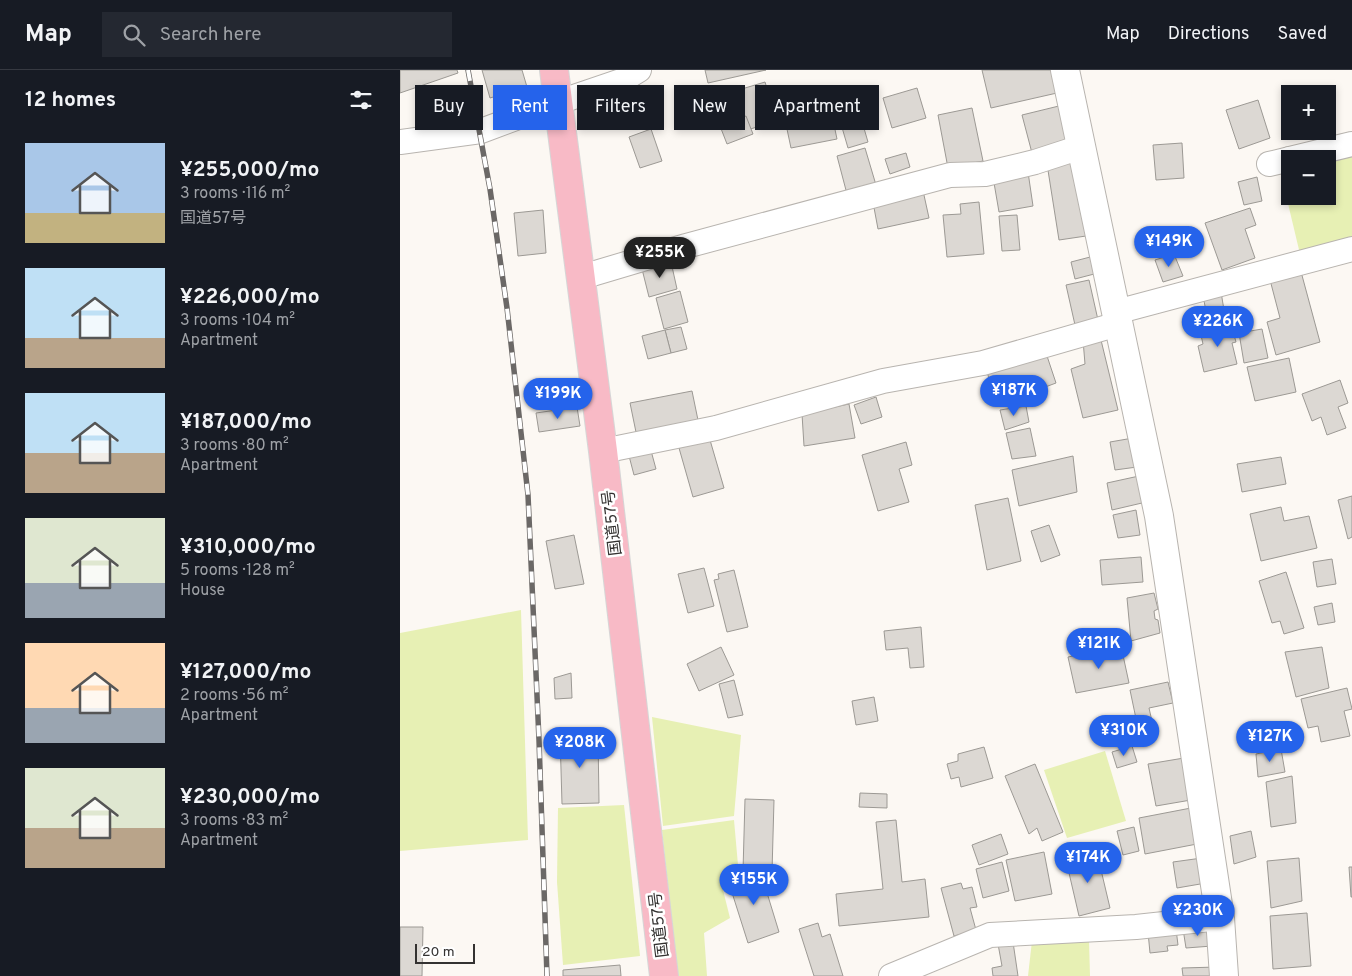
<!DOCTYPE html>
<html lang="en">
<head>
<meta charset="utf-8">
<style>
  body { margin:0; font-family:Overpass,"Noto Sans JP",sans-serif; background:#242831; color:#f1f3f6; height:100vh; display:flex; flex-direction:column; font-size:19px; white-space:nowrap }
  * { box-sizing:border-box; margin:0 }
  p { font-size:16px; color:#9ea1a6 }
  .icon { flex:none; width:28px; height:28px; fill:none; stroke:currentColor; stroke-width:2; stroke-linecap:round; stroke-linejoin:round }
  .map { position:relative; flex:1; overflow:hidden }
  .panel { display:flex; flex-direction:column; background:#171b24; width:400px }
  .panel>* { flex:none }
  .banner { position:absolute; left:15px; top:15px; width:475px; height:45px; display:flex; gap:10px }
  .tools { position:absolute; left:881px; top:15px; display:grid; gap:10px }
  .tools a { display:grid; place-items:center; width:55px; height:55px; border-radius:0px; background:#171b24; box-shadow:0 2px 8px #0003; font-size:25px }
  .scale { position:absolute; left:15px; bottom:12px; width:60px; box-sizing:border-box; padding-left:5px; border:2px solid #343231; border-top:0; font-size:14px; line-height:18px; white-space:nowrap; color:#343231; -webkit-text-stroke:4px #fff; paint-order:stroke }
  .price { position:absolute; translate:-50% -42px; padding:0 11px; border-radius:18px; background:#2563eb; color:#fff; font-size:16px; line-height:32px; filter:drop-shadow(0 1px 2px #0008) }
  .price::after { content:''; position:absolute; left:50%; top:30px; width:15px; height:11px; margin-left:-8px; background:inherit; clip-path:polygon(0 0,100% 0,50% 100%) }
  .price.on { background:#222; color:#fff }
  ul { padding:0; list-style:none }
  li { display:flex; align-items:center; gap:15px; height:125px; padding:0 25px }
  li span { display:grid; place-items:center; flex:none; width:140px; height:100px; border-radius:0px; color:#555 }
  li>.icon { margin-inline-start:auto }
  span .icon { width:60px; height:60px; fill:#fffc; stroke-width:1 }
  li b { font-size:21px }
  h2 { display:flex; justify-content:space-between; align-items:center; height:60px; padding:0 25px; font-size:21px }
  .chip { padding:0 18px; border-radius:0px; background:#171b24; box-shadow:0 2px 8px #0003; font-size:18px; line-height:45px }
  .chip.on { background:#2563eb; color:#fff }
  header { display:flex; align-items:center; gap:30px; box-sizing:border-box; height:70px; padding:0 25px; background:#171b24; border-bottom:1px solid #363941 }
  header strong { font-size:24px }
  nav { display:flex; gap:28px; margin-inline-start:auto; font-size:18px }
  .search { width:350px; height:45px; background:#242831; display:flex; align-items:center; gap:12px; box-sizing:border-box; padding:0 18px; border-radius:0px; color:#9ea1a6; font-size:19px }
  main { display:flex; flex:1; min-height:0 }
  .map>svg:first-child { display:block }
  .green { fill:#e7f0b4 }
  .building { fill:#dcd8d3; stroke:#9c9994 }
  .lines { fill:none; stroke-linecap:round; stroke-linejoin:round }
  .minor-casing { stroke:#b8b4af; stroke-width:26 }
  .tertiary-casing { stroke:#b8b4af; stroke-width:30 }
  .trunk-casing { stroke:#d6d6d6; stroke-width:30 }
  .minor { stroke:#fff; stroke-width:24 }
  .tertiary { stroke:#fff; stroke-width:28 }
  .trunk { stroke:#f8bac6; stroke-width:28 }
  .rail-casing { stroke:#6b6866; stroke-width:5.5 }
  .rail { stroke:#fff; stroke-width:4; stroke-dasharray:11; stroke-linecap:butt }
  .labels { text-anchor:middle; stroke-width:5; stroke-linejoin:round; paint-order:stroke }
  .street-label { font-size:16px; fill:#343231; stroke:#fff }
</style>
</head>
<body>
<header>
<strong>Map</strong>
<div class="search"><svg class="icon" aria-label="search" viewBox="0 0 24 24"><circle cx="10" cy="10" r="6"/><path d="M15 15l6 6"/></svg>Search here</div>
<nav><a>Map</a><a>Directions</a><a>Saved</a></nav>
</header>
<main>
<section class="panel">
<h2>12 homes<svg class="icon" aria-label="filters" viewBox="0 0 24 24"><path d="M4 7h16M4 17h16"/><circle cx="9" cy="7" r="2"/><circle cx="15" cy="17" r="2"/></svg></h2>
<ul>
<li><span style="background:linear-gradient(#a9c7e8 70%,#c2b280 0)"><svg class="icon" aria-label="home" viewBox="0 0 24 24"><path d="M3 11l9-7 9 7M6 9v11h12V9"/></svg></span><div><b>¥255,000/mo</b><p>3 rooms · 116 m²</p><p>国道57号</p></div></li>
<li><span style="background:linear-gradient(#bfe0f5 70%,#b9a48a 0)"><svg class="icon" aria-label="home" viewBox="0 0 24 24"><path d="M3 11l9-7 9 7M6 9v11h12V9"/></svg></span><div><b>¥226,000/mo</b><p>3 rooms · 104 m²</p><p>Apartment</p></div></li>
<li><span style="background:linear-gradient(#bfe0f5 60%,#b9a48a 0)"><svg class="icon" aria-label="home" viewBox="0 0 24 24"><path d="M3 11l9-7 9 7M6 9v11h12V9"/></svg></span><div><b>¥187,000/mo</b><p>3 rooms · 80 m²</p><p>Apartment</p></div></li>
<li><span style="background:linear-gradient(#dfe7d0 65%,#9aa5b1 0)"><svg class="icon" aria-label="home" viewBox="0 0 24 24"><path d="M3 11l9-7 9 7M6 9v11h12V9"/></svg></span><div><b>¥310,000/mo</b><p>5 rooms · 128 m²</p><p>House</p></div></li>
<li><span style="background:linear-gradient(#ffd9b3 65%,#9aa5b1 0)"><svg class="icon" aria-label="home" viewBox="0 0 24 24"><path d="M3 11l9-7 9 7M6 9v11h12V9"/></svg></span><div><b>¥127,000/mo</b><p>2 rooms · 56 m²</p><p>Apartment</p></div></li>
<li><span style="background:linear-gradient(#dfe7d0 60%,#b9a48a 0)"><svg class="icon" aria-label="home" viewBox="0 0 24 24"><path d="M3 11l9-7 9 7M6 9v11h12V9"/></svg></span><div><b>¥230,000/mo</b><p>3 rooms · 83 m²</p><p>Apartment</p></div></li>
</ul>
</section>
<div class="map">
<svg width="952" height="906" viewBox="0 0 952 906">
  <rect width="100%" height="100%" fill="#fcf8f3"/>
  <g class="green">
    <path d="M952,83v88l-52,13 -20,-84 10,-3v29h38v-37z"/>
    <path d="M121,540l7,230 -128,11v-218z"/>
    <path d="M252,647l89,18 -7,81 -71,10z"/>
    <path d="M705,681l21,70 -59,17 -23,-68z"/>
    <path d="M224,735l16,151 -77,9 -6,-83 1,-74z"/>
    <path d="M334,750l4,45 -18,13 10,40 -26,15 3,43h-29l-16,-146z"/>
    <path d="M689,870l1,36h-62l4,-35z"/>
  </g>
  <g class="building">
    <path d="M0,0h57l1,3 -58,20z"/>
    <path d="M82,0h40l5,17 -37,11z"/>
    <path d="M305,0h61l-58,13z"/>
    <path d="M582,0h70l5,23 -66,15z"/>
    <path d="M365,12l12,39 -30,9 -12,-39z"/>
    <path d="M517,18l9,30 -34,10 -9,-30z"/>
    <path d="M316,30l3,18 -18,2 -3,-17z"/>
    <path d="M858,30l12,38 -31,11 -13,-39z"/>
    <path d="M663,35l9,38 -40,10 -10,-38z"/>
    <path d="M430,36l7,33 -46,9 -7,-33z"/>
    <path d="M572,38l11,53 -35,7 -10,-53z"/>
    <path d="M346,46l7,18 -26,10 -7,-18z"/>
    <path d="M461,48l7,24 -20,6 -7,-24z"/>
    <path d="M251,59l11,32 -22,7 -11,-31z"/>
    <path d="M782,73l2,35 -28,2 -3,-35z"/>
    <path d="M465,78l11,37 -29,9 -10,-38z"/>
    <path d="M506,83l4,14 -20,7 -5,-15z"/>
    <path d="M674,90l12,76 -27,4 -12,-76z"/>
    <path d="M628,102l5,34 -34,6 -6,-35z"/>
    <path d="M857,107l5,24 -18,4 -6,-23z"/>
    <path d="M522,116l7,32 -51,11 -6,-32z"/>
    <path d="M579,132l5,52 -37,3 -4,-42 18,-1 -1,-10z"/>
    <path d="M850,138l6,17 -11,4 10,29 -33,12 -17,-47z"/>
    <path d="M143,140l3,43 -28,3 -4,-43z"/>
    <path d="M617,145l3,35 -18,1 -3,-35z"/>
    <path d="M774,184l9,22 -20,6 -8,-22z"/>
    <path d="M694,186l4,17 -23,6 -4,-17z"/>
    <path d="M271,192l6,27 -28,8 -7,-28z"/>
    <path d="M900,198l20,74 -44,13 -9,-33 13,-4 -11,-42z"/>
    <path d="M689,210l9,40 -23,5 -9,-40z"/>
    <path d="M280,221l8,31 -24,7 -8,-31z"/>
    <path d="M821,222l5,30 -17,4 -6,-30z"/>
    <path d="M831,254l5,18 -4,1 5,21 -33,8 -6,-26 5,-2 -3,-13z"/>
    <path d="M281,257l6,22 -16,4 -6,-23z"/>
    <path d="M862,259l6,29 -24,5 -5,-30z"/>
    <path d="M265,260l6,23 -23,6 -6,-23z"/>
    <path d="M700,266l18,74 -35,8 -12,-49 14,-5 -2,-24z"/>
    <path d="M646,283l10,30 -59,22 -10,-33z"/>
    <path d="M889,288l7,34 -41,9 -8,-34z"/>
    <path d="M940,310l8,23 -10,4 8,21 -19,7 -6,-18 -9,4 -10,-27z"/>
    <path d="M292,321l7,34 -62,12 -7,-34z"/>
    <path d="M476,327l6,20 -21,7 -7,-19z"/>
    <path d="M449,334l6,34 -51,8 -2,-32z"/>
    <path d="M626,336l3,16 -24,8 -5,-20z"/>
    <path d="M177,337l3,19 -41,6 -3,-19z"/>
    <path d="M630,358l6,28 -24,3 -6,-26z"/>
    <path d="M733,368l4,29 -22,3 -5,-28z"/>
    <path d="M310,370l14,48 -31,9 -14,-49z"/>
    <path d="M506,372l6,23 -13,4 10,33 -31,9 -16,-56z"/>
    <path d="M250,377l6,22 -22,6 -6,-23z"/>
    <path d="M673,386l4,36 -58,14 -7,-36z"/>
    <path d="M881,387l5,27 -44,8 -5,-28z"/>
    <path d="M739,406l3,27 -30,7 -5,-27z"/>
    <path d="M952,426v41l-4,2 -10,-39z"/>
    <path d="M608,428l13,63 -34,9 -12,-65z"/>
    <path d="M881,437l3,14 25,-5 8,32 -56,13 -11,-47z"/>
    <path d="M736,440l4,25 -22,3 -5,-23z"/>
    <path d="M649,455l11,30 -19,7 -10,-31z"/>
    <path d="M174,465l10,49 -29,5 -9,-48z"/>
    <path d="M741,487l2,25 -41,3 -2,-25z"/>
    <path d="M932,489l4,25 -19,3 -4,-25z"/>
    <path d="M304,498l10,38 -26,7 -10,-39z"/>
    <path d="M334,500l14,57 -21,5 -13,-52 5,-1 -1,-5z"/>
    <path d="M886,502l18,56 -20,6 -4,-13 -8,2 -13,-42z"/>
    <path d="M754,523l4,16 -4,2 1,8 3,1 2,13 -29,8 -4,-43z"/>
    <path d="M932,533l3,19 -17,3 -4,-18z"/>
    <path d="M521,557l3,40 -14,1 -2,-20 -22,2 -2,-19z"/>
    <path d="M721,576l8,37 -53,10 -8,-36z"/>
    <path d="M321,577l13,28 -35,16 -12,-27z"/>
    <path d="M922,577l7,41 -33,9 -11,-45z"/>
    <path d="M171,603l1,25 -17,1 -1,-21z"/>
    <path d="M334,610l9,35 -15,3 -9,-34z"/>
    <path d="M768,612l5,21 -24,5 5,22 -15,3 -9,-43z"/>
    <path d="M947,618l5,21 -8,2 6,25 -29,6 -3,-16 -10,2 -7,-29z"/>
    <path d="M474,627l4,24 -22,4 -4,-24z"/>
    <path d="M160,665h38l1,68 -37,1z"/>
    <path d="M732,676l5,16 -20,6 -5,-16z"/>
    <path d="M584,677l9,31 -32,9 -2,-10 -8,2 -4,-15 11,-3v-7z"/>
    <path d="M881,679l4,23 -27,5 -2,-23z"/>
    <path d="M784,688l7,42 -35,6 -8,-42z"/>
    <path d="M635,694l28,68 -21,9 -5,-13 -8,6 -24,-58z"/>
    <path d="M892,706l4,47 -25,4 -5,-45z"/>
    <path d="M460,723l27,1v14l-28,-1z"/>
    <path d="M345,729l29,1 -2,72 -12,-2 -17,1z"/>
    <path d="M791,738l6,36 -52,10 -6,-36z"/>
    <path d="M496,750l6,62 23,-3 4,38 -90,9 -3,-32 47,-5 -7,-67z"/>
    <path d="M734,757l5,24 -16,4 -6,-24z"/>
    <path d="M851,761l5,26 -22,7 -4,-28z"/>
    <path d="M601,764l7,20 -29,11 -7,-20z"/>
    <path d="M644,782l8,42 -37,7 -9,-41z"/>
    <path d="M697,783l13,55 -31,8 -13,-56z"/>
    <path d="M802,788l4,25 -29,5 -4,-26z"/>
    <path d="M899,788l3,43 -31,7 -4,-47z"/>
    <path d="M602,792l7,29 -26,7 -7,-29z"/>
    <path d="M949,797h3v30h-1z"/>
    <path d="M360,800l19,62 -31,11 -20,-63z"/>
    <path d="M561,813l2,6 9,-2 5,20 -7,1 6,22 -22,6 -13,-48z"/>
    <path d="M907,843l4,53 -38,3 -3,-53z"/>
    <path d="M418,853l4,14 8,-3 13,42h-29l-15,-47z"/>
    <path d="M810,856l2,20 -26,2 -3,-19z"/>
    <path d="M0,857h23l-1,49h-22z"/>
    <path d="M776,859l2,16 -11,1 1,5 -18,2 -2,-21z"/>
    <path d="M613,872l5,34h-25l-1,-8 10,-2 -4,-22z"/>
    <path d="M220,895l1,11h-58v-6z"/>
    <path d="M817,897v9h-34l-1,-8z"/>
  </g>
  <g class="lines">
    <g class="minor-casing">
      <g id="minor">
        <path d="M0,72l81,-11 78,-29 62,-21 18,-11"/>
        <path d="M890,89l62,-15"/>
        <path d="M869,94l21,-5"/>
        <path d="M182,207l104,-31 264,-71 35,-1 50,-12 46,-15"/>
        <path d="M716,242l236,-63"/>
        <path d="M203,381l113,-23 167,-47 100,-18 135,-39"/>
        <path d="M491,906l99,-41 146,-8 84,-9"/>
      </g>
    </g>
    <g class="tertiary-casing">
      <path id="tertiary" d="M665,0l94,446 61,402 4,58"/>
    </g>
    <g class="trunk-casing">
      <path id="trunk" d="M154,0l49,381 61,525"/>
    </g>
    <use href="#minor" class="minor"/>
    <use href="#tertiary" class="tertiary"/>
    <use href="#trunk" class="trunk"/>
    <g class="rail-casing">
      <path id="rail" d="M68,0l22,119 17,119 21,187 11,245 8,236"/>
    </g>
    <use href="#rail" class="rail"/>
  </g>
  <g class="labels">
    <g class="street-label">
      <text transform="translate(211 453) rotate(-97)" y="6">国道57号</text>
      <text transform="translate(258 855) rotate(-97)" y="6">国道57号</text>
    </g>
  </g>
</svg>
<div class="tools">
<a>+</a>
<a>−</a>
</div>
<div class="scale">20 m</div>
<b class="price" style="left:769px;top:198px">¥149K</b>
<b class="price on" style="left:260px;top:209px">¥255K</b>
<b class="price" style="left:818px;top:278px">¥226K</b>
<b class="price" style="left:614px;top:347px">¥187K</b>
<b class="price" style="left:158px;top:350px">¥199K</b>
<b class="price" style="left:699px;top:600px">¥121K</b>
<b class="price" style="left:724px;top:687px">¥310K</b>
<b class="price" style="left:870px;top:693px">¥127K</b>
<b class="price" style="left:180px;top:699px">¥208K</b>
<b class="price" style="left:688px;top:814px">¥174K</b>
<b class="price" style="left:354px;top:836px">¥155K</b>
<b class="price" style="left:798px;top:867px">¥230K</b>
<div class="banner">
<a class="chip">Buy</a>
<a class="chip on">Rent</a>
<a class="chip">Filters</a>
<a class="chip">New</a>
<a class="chip">Apartment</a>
</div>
</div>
</main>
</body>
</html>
